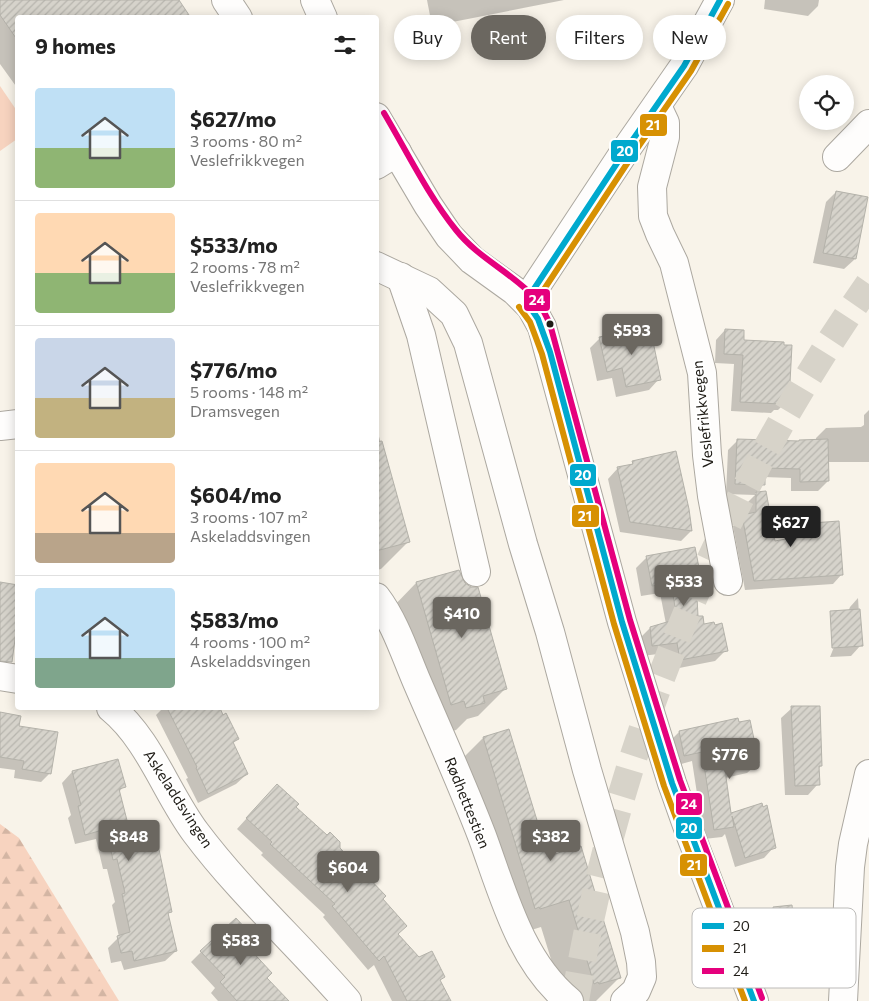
<!DOCTYPE html>
<html lang="en">
<head>
<meta charset="utf-8">
<style>
  body { margin:0; font-family:Commissioner,sans-serif; background:#f6f6f6; color:#222; height:100vh; display:flex; flex-direction:column; font-size:19px; white-space:nowrap }
  * { box-sizing:border-box; margin:0 }
  p { font-size:16px; color:#767676 }
  .icon { flex:none; width:28px; height:28px; fill:none; stroke:currentColor; stroke-width:2; stroke-linecap:round; stroke-linejoin:round }
  .map { position:relative; flex:1; overflow:hidden }
  .panel { position:absolute; left:15px; top:15px; width:364px; height:695px; display:flex; flex-direction:column; background:#fff; border-radius:5px; box-shadow:0 2px 12px #0003 }
  .panel>* { flex:none }
  .banner { position:absolute; left:394px; top:15px; width:400px; height:45px; display:flex; gap:10px }
  .buttons { position:absolute; left:799px; top:75px; display:grid; gap:10px }
  .buttons a { display:grid; place-items:center; width:55px; height:55px; border-radius:50%; background:#fff; box-shadow:0 2px 12px #0003; font-size:25px }
  .price { position:absolute; translate:-50% -42px; padding:0 11px; border-radius:5px; background:#6b6760; color:#fff; font-size:16px; line-height:32px; filter:drop-shadow(0 1px 2px #0008) }
  .price::after { content:''; position:absolute; left:50%; top:30px; width:15px; height:11px; margin-left:-8px; background:inherit; clip-path:polygon(0 0,100% 0,50% 100%) }
  .price.active { background:#222; color:#fff }
  ul { padding:0; list-style:none }
  li { display:flex; align-items:center; gap:15px; height:125px; padding:0 20px }
  li+li { border-top:1px solid #e0e0e0 }
  li span { display:grid; place-items:center; flex:none; width:140px; height:100px; border-radius:5px; color:#555 }
  li>.icon { margin-inline-start:auto }
  span .icon { width:60px; height:60px; fill:#fffc; stroke-width:1 }
  li b { font-size:21px }
  h2 { display:flex; justify-content:space-between; align-items:center; height:60px; padding:0 20px; font-size:21px }
  .tag { padding:0 18px; border-radius:22px; background:#fff; box-shadow:0 2px 12px #0003; font-size:18px; line-height:45px }
  .tag.active { background:#6b6760; color:#fff }
  .map>svg:first-child { display:block }
  .green { fill:#f7d3bf }
  .forest { fill:url(#forest-firs) }
  .shadow { fill:#0003 }
  .building { fill:url(#building-hatch); stroke:#b4b2aa }
  .lines { fill:none; stroke-linecap:round; stroke-linejoin:round }
  .major-tunnel { stroke:#d7d3c9; stroke-width:28; stroke-dasharray:28 14; stroke-linecap:butt }
  .minor-casing { stroke:#aca8a0; stroke-width:30 }
  .minor { stroke:#fefdfc; stroke-width:28 }
  .bus-1-casing { stroke:#fff; stroke-width:10 }
  .bus-2-casing { stroke:#fff; stroke-width:10 }
  .bus-3-casing { stroke:#fff; stroke-width:10 }
  .bus-1 { stroke:#00a9ce; stroke-width:6 }
  .bus-2 { stroke:#d79103; stroke-width:6 }
  .bus-3 { stroke:#e5007d; stroke-width:6 }
  .bus-dot { fill:#1f1c16; stroke:#fff; stroke-width:2 }
  .labels { text-anchor:middle; stroke-width:4; stroke-linejoin:round; paint-order:stroke }
  .street-label { font-size:15px; fill:#1f1c16; stroke:#fff }
  .key { fill:#fff; stroke:#bcbbb9; stroke-width:1 }
  .key-label { font-size:14px; fill:#1f1c16 }
  .line-badge { stroke:#fff; stroke-width:2 }
  .badge-label { font-size:14px; text-anchor:middle; font-weight:bold; fill:#fff }
</style>
</head>
<body>
<div class="map">
<svg width="869" height="1001" viewBox="0 0 869 1001">
  <defs>
    <pattern id="forest-firs" width="22" height="20" patternUnits="userSpaceOnUse" patternTransform="scale(1.25)"><rect width="22" height="20" fill="#f7d3bf"/><path d="M5 1l3.5 6h-7zM16 11l3.5 6h-7z" fill="#d3b5a3"/></pattern>
    <pattern id="building-hatch" width="6" height="6" patternUnits="userSpaceOnUse" patternTransform="scale(1.25)"><rect width="6" height="6" fill="#d6d3cb"/><path d="M-1 1l2-2M0 6l6-6M5 7l2-2" fill="none" stroke="#b7b5ae"/></pattern>
  </defs>
  <rect width="100%" height="100%" fill="#f8f3e9"/>
  <path class="green" d="M0,86l17,25v28l-17,12z"/>
  <path class="forest" d="M0,824l19,14 100,163h-119z"/>
  <g class="shadow">
    <path d="M5,0h173l-160,18v71l-18,-25v-60z"/>
    <path d="M427,0h137l-132,26z"/>
    <path d="M765,0h54l-1,6 -10,10 -44,-7z"/>
    <path d="M836,192l31,6 -12,61 -11,10 -31,-6 13,-61z"/>
    <path d="M725,330l63,70 -10,10h-4l-3,3 -40,-2 3,-47 -19,-1 1,-23z"/>
    <path d="M600,338l59,41 -10,11 -33,7 -4,-19 -15,3 -7,-33z"/>
    <path d="M869,410v52h-41v19l-10,10h-27v-13l-27,-1 -1,8 -8,9 10,-1 9,49 29,-5v-3l9,-10 30,50 -9,10 -88,6 -12,-64 9,-9 6,-1 -1,-13 8,-8 -29,-1 2,-44 10,-10 60,2 18,-2v-2l10,-10 35,-1 3,-2v-10z"/>
    <path d="M376,426l33,115 -28,28 -5,1z"/>
    <path d="M633,463l55,46 3,22 -10,10 -61,-9 -12,-53 10,-11 12,-2z"/>
    <path d="M647,557l52,20 -4,5 2,36 29,32 -11,11 -46,9 -3,-17 -24,3 -3,-17 11,-11 16,-4 -6,-31 -19,3 -5,-28z"/>
    <path d="M416,583l89,106 -27,27 -11,3 -11,11 -17,5 -2,-8 -14,5 -34,-121z"/>
    <path d="M0,585l18,1v56l-18,-2z"/>
    <path d="M858,598l3,47 -10,11 -21,1 20,-50z"/>
    <path d="M163,708h55l20,31 -6,5 15,30 -11,10 -38,19 -12,-24 2,-1 -32,-63z"/>
    <path d="M792,708l29,58 -3,3v15l-10,11h-23l-4,-77z"/>
    <path d="M0,713l18,14 32,46 -9,9 -27,-4 1,-8 -15,-2z"/>
    <path d="M508,730l39,128 73,119 -24,24h-32l-23,-74 -29,9 -56,-171 27,-27z"/>
    <path d="M679,732l79,31 -11,10 -22,5 5,36 44,33 -10,11 -29,9 -10,-33 -3,3 -18,2 -12,-78 -18,5 -5,-24z"/>
    <path d="M117,760l7,26 -5,6 13,50 38,70 -3,3 9,36 -11,10 -41,9 -3,-9 -10,2 -3,-15 11,-11 -7,-32 3,-3 -8,-33h-4l-7,-30 -21,5 -7,-26 3,-3 -9,-32 10,-11z"/>
    <path d="M267,796l27,11 45,41 42,51 16,35 22,25 24,18 -4,4 11,20h-58l-18,-36 -6,5 -45,-53 2,-2 -64,-60 2,-2 -26,-24z"/>
    <path d="M791,906l1,9 19,33 6,21 -11,10 -20,2 -2,-20 -12,2 -2,-24 -5,1 -2,-22 10,-10z"/>
    <path d="M246,947l20,31 21,23h-69l-7,-8 4,-5 -24,-26 10,-10z"/>
  </g>
  <g class="building">
    <path d="M0,0h179l12,18h-173v23l-18,-26z"/>
    <path d="M836,191l32,6 -12,62 -33,-6z"/>
    <path d="M650,327l11,53 -35,7 -4,-19 -15,4 -8,-35z"/>
    <path d="M725,329l19,1v10l40,2v3h8l-3,56 -8,-1v4l-41,-2 3,-47 -19,-1z"/>
    <path d="M737,439l62,2v-1l29,-1 1,42 -29,1v-13l-35,-1v17l-30,-1z"/>
    <path d="M382,441l28,101 -34,9v-109z"/>
    <path d="M676,451l13,58 3,22 -62,-9 -13,-55 16,-3 -1,-3z"/>
    <path d="M766,491l9,50 38,-7 -1,-11 27,-2 4,54 -89,6 -12,-66 14,-3v-20z"/>
    <path d="M695,547l6,31 -5,1 2,37h5l1,8 10,-2 1,3 7,-2 6,28 -48,9 -3,-17 -25,3 -2,-19 27,-8 -6,-36 -19,3 -6,-30z"/>
    <path d="M459,570l6,13 6,4h7l29,102 -24,7 2,7 -19,5 -2,-7 -13,4 -35,-123z"/>
    <path d="M0,582l18,3v32l-6,45 -12,-1z"/>
    <path d="M860,609l3,37 -31,2 -2,-37z"/>
    <path d="M791,706h29l2,60h-3l1,19 -25,1z"/>
    <path d="M167,708h53l3,7 3,-2 13,26 -6,3 15,32 -40,20 -12,-26 1,-1z"/>
    <path d="M0,712l21,4 -2,10 39,6 -7,42 -29,-5 2,-8 -24,-4z"/>
    <path d="M738,718l1,4 11,-2 9,43 -34,7 6,43 31,-10 1,4 4,-2 9,43 -31,10 -13,-42 2,11 -20,3 -12,-78 -18,4 -5,-25z"/>
    <path d="M509,729l39,127 33,-10 40,132 -22,6 -1,-2 -4,2 -25,-84 -29,9 -1,-2 -4,2 -52,-172z"/>
    <path d="M118,759l8,28 -7,2 13,51 24,-5 16,77 -4,1 9,38 -43,10 -2,-10 -11,2 -4,-17 13,-4 -8,-38 3,-1 -8,-34 -4,1 -7,-31 -21,6 -7,-29 3,-1 -9,-34z"/>
    <path d="M277,784l22,20 -3,3 31,28 3,-3 10,10v6l46,48 -3,3 24,27 -9,8 21,23 13,-6 13,26 -5,3 11,21h-44l-23,-45 -5,5 -47,-55 3,-2 -65,-60 2,-2 -26,-24z"/>
    <path d="M792,905l1,9 16,-2 4,35h3l2,22 -22,3 -2,-20 -12,1 -2,-23h-5l-2,-23z"/>
    <path d="M236,918l10,11 -1,4 8,9 -5,5 24,26 -5,5 22,23h-52l-17,-19 5,-5 -25,-26z"/>
  </g>
  <g class="lines">
    <path class="major-tunnel" d="M575,1001c41,-257 145,-504 294,-717"/>
    <g class="minor-casing">
      <g id="minor">
        <path d="M226,0l12,18"/>
        <path d="M315,0l8,18"/>
        <path d="M657,106l8,17v14l-13,50 1,29 7,18 14,29 28,110 5,82 5,41 16,85"/>
        <path d="M376,117l52,88 21,31 23,24 43,31 16,16 11,20 80,295 50,161 17,48 65,170"/>
        <path d="M837,157l32,-33"/>
        <path d="M376,165l21,-13"/>
        <path d="M376,266l53,25 25,23 14,29 55,201 27,88 37,138 48,162 6,30 1,15 -6,14 -11,10"/>
        <path d="M401,277l20,58 55,237"/>
        <path d="M526,301l101,-153 57,-82 36,-66"/>
        <path d="M0,426l18,-2"/>
        <path d="M376,597c19,25 29,57 41,85 22,51 45,102 65,154 21,57 38,125 87,165"/>
        <path d="M0,676l18,3"/>
        <path d="M111,708c39,32 55,85 85,125 45,60 102,111 151,168"/>
        <path d="M843,1001l7,-134 3,-23 16,-70"/>
      </g>
    </g>
    <use href="#minor" class="minor"/>
    <g class="bus-1-casing">
      <g id="bus-1">
        <path d="M526,301l12,18 12,33 72,270 50,161 82,218"/>
        <path d="M526,301l101,-153 57,-82 36,-66"/>
      </g>
    </g>
    <g class="bus-2-casing">
      <g id="bus-2">
        <path d="M533,306l101,-153 57,-82 37,-67"/>
        <path d="M519,307l11,15 12,32 72,270 50,162 81,215"/>
      </g>
    </g>
    <g class="bus-3-casing">
      <path id="bus-3" d="M384,113c22,37 45,84 72,117 23,29 57,43 81,70 5,7 9,16 13,24l80,296 50,160 82,218"/>
    </g>
    <use href="#bus-1" class="bus-1"/>
    <use href="#bus-2" class="bus-2"/>
    <use href="#bus-3" class="bus-3"/>
  </g>
  <circle class="bus-dot" cx="550" cy="324" r="4.5"/>
  <g class="labels">
    <g class="street-label">
      <text transform="translate(703 414) rotate(-96)" y="5">Veslefrikkvegen</text>
      <text transform="translate(178 799) rotate(57)" y="5">Askeladdsvingen</text>
      <text transform="translate(467 803) rotate(68)" y="5">Rødhettestien</text>
    </g>
  </g>
  <rect x="692" y="908" width="164" height="80" rx="8" class="key"/>
  <rect x="702" y="923" width="22" height="6" fill="#00a9ce"/>
  <rect x="702" y="945" width="22" height="7" fill="#d79103"/>
  <rect x="702" y="968" width="22" height="6" fill="#e5007d"/>
  <g class="key-label">
    <text x="733" y="931">20</text>
    <text x="733" y="953">21</text>
    <text x="733" y="976">24</text>
  </g>
  <g class="line-badge">
    <rect x="639" y="113" width="29" height="24" rx="5" fill="#d79103"/>
    <rect x="610" y="139" width="29" height="24" rx="5" fill="#00a9ce"/>
    <rect x="523" y="288" width="28" height="24" rx="5" fill="#e5007d"/>
    <rect x="569" y="463" width="28" height="24" rx="5" fill="#00a9ce"/>
    <rect x="571" y="504" width="29" height="24" rx="5" fill="#d79103"/>
    <rect x="675" y="792" width="28" height="24" rx="5" fill="#e5007d"/>
    <rect x="675" y="816" width="28" height="24" rx="5" fill="#00a9ce"/>
    <rect x="679" y="853" width="29" height="24" rx="5" fill="#d79103"/>
  </g>
  <g class="badge-label">
    <text x="653" y="130">21</text>
    <text x="625" y="156">20</text>
    <text x="537" y="305">24</text>
    <text x="583" y="480">20</text>
    <text x="585" y="521">21</text>
    <text x="689" y="809">24</text>
    <text x="689" y="833">20</text>
    <text x="694" y="870">21</text>
  </g>
</svg>
<div class="buttons">
<a><svg class="icon" aria-label="locate" viewBox="0 0 24 24"><circle cx="12" cy="12" r="6"/><path d="M12 2v4M12 18v4M2 12h4M18 12h4"/></svg></a>
</div>
<b class="price" style="left:632px;top:356px">$593</b>
<b class="price active" style="left:791px;top:548px">$627</b>
<b class="price" style="left:684px;top:607px">$533</b>
<b class="price" style="left:462px;top:639px">$410</b>
<b class="price" style="left:730px;top:780px">$776</b>
<b class="price" style="left:129px;top:862px">$848</b>
<b class="price" style="left:551px;top:862px">$382</b>
<b class="price" style="left:348px;top:893px">$604</b>
<b class="price" style="left:241px;top:966px">$583</b>
<div class="banner">
<a class="tag">Buy</a>
<a class="tag active">Rent</a>
<a class="tag">Filters</a>
<a class="tag">New</a>
</div>
<section class="panel">
<h2>9 homes<svg class="icon" aria-label="filters" viewBox="0 0 24 24"><path d="M4 7h16M4 17h16"/><circle cx="9" cy="7" r="2"/><circle cx="15" cy="17" r="2"/></svg></h2>
<ul>
<li><span style="background:linear-gradient(#bfe0f5 60%,#8fb573 0)"><svg class="icon" aria-label="home" viewBox="0 0 24 24"><path d="M3 11l9-7 9 7M6 9v11h12V9"/></svg></span><div><b>$627/mo</b><p>3 rooms · 80 m²</p><p>Veslefrikkvegen</p></div></li>
<li><span style="background:linear-gradient(#ffd9b3 60%,#8fb573 0)"><svg class="icon" aria-label="home" viewBox="0 0 24 24"><path d="M3 11l9-7 9 7M6 9v11h12V9"/></svg></span><div><b>$533/mo</b><p>2 rooms · 78 m²</p><p>Veslefrikkvegen</p></div></li>
<li><span style="background:linear-gradient(#c9d6e8 60%,#c2b280 0)"><svg class="icon" aria-label="home" viewBox="0 0 24 24"><path d="M3 11l9-7 9 7M6 9v11h12V9"/></svg></span><div><b>$776/mo</b><p>5 rooms · 148 m²</p><p>Dramsvegen</p></div></li>
<li><span style="background:linear-gradient(#ffd9b3 70%,#b9a48a 0)"><svg class="icon" aria-label="home" viewBox="0 0 24 24"><path d="M3 11l9-7 9 7M6 9v11h12V9"/></svg></span><div><b>$604/mo</b><p>3 rooms · 107 m²</p><p>Askeladdsvingen</p></div></li>
<li><span style="background:linear-gradient(#bfe0f5 70%,#7fa58c 0)"><svg class="icon" aria-label="home" viewBox="0 0 24 24"><path d="M3 11l9-7 9 7M6 9v11h12V9"/></svg></span><div><b>$583/mo</b><p>4 rooms · 100 m²</p><p>Askeladdsvingen</p></div></li>
</ul>
</section>
</div>
</body>
</html>
